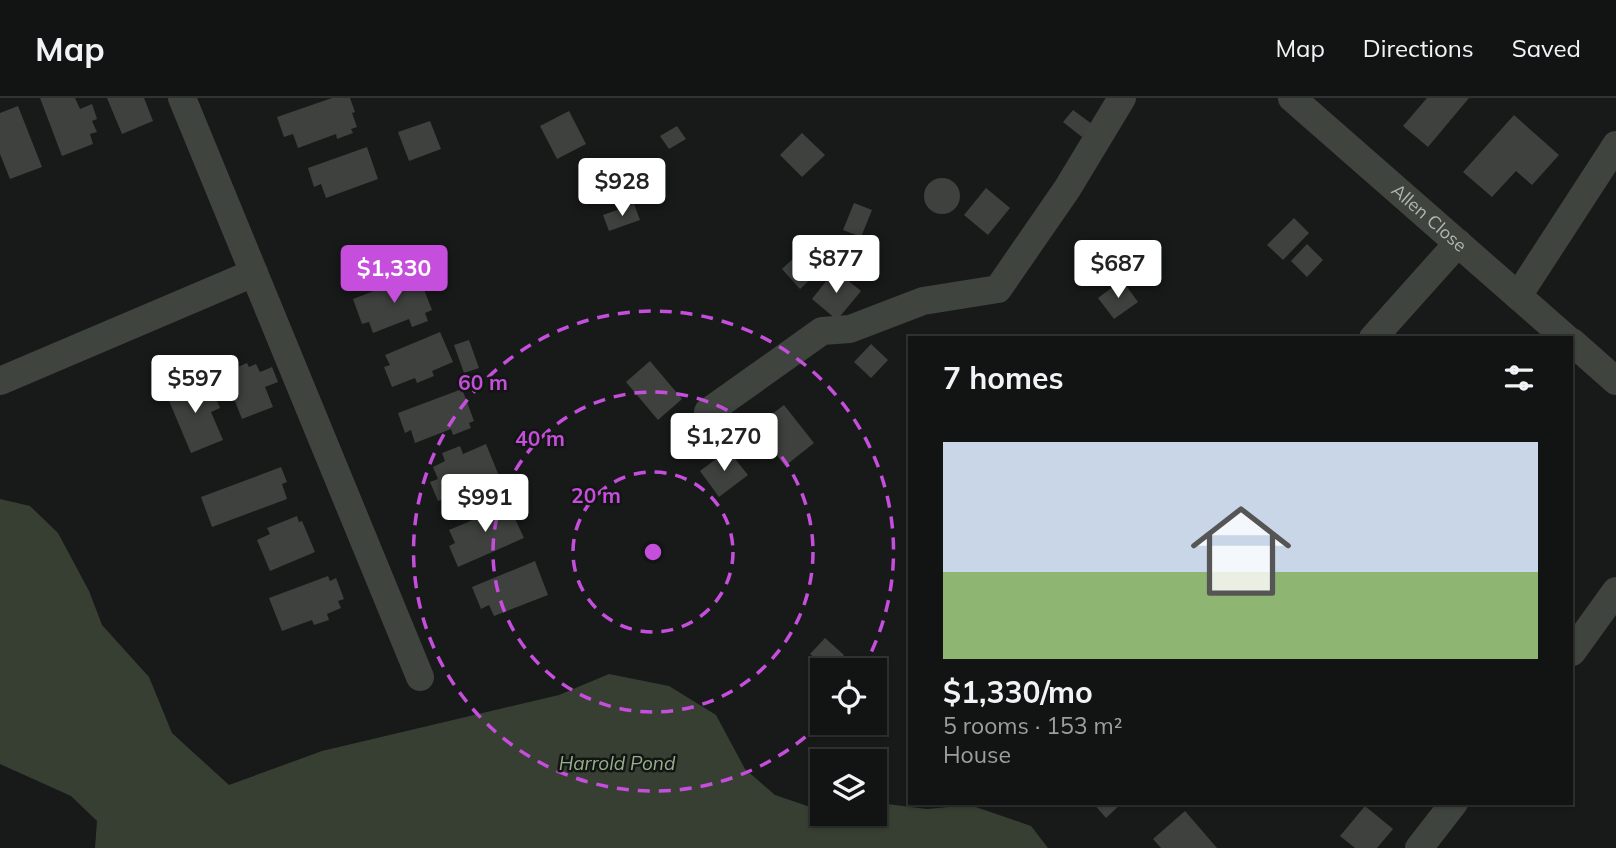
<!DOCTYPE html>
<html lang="en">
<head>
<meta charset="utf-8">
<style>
  body { margin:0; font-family:Mulish,sans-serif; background:#1f2121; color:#f1f3f6; height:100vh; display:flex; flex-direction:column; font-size:26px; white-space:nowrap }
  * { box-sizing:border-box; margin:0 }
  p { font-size:23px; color:#9c9ea0 }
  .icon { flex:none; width:38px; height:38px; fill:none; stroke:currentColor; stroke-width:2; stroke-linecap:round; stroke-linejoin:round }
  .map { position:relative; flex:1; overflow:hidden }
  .side { position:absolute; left:908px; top:238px; width:665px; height:469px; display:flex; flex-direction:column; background:#121413; border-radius:0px; box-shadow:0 2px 5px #0004,0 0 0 2px #313333 }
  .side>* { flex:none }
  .tools { position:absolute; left:810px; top:560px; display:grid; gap:14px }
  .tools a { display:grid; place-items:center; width:77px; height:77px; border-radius:0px; background:#121413; box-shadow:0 2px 5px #0004,0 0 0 2px #313333; font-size:35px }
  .price { position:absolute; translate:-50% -60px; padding:0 16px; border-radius:7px; background:#fff; color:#222; font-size:23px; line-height:46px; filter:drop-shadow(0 2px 4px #0008) }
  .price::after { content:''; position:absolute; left:50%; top:42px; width:21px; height:16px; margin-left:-10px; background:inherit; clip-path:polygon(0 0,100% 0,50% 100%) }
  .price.current { background:#c64edc; color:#fff }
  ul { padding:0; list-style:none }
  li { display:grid; align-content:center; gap:14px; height:371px; padding:0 35px }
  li+li { border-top:2px solid #313333 }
  li span { display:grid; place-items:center; height:217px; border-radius:0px; color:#555 }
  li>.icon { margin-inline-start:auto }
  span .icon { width:126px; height:126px; fill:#fffc; stroke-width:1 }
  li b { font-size:30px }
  h2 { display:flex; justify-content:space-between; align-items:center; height:84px; padding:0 35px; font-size:30px }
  header { display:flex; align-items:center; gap:42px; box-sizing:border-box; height:98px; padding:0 35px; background:#121413; border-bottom:2px solid #313333 }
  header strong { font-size:33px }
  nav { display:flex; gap:38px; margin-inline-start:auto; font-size:24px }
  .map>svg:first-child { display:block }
  .water { fill:#373f32 }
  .building { fill:#3e413e }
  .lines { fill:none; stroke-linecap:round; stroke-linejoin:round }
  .minor { stroke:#3f443f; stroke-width:28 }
  .ring { fill:none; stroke:#c64edc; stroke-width:3.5; stroke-dasharray:12 9 }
  .labels { text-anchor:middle; stroke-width:5; stroke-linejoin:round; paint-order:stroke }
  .street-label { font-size:18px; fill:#aeb8ac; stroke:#131514 }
  .water-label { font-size:19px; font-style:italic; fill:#95af88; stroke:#131514 }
  .centre { fill:#c64edc; stroke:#131514; stroke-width:3.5 }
  .ring-label { font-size:21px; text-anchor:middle; font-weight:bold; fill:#c64edc; stroke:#131514; stroke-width:5; stroke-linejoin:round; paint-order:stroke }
</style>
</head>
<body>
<header>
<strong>Map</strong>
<nav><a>Map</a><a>Directions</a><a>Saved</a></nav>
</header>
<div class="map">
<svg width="1616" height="750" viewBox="0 0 1616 750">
  <rect width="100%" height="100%" fill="#181a19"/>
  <path class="water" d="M0,401l30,7 28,27 31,58 13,34 47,52 23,56 57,52 93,-34 237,-56 50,-21 60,12 47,29 29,54 30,26 47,16v3h53v-11h4l48,6 43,-4 61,21 17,22h-953l2,-27 -26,-25 -71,-32z"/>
  <g class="building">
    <path d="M40,0h35l5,11 12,-5 5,15 -5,2 5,11 -7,2 3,10 -31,12z"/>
    <path d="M107,0h37l9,23 -31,13z"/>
    <path d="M332,0h18l5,14 -3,1 5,14 -6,2 2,4 -16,6 -1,-5 -38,14 -5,-14 -9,3 -7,-20z"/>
    <path d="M1427,0h42l-41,49 -25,-21z"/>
    <path d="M18,8l24,61 -32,12 -10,-25v-41z"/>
    <path d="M1073,12l19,14 -10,13 -19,-15z"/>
    <path d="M569,13l17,33 -29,15 -17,-33z"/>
    <path d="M1514,17l45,40 -27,30 -16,-14 -24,26 -29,-25z"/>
    <path d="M430,23l11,28 -32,12 -11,-29z"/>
    <path d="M677,28l9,13 -17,10 -9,-13z"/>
    <path d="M802,35l23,22 -23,22 -22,-22z"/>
    <path d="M367,49l11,32 -52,19 -5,-14 -7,3 -6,-19z"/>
    <circle cx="942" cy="98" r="18"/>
    <path d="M986,90l24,20 -22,27 -24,-20z"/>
    <path d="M854,105l18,7 -11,27 -18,-7z"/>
    <path d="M634,106l6,16 -31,11 -6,-16z"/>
    <path d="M1294,120l15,15 -26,27 -16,-15z"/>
    <path d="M1307,146l16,16 -16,17 -16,-16z"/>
    <path d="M796,158l18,20 -14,13 -18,-20z"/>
    <path d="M835,172l26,21 -24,29 -25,-21z"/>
    <path d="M418,176l14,36 -7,3 3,8 -16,6 -3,-8 -36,14 -4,-11 -7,2 -9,-25z"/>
    <path d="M1122,182l16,22 -24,17 -16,-21z"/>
    <path d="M440,234l13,30 -21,9 2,5 -17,7 -2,-5 -23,9 -8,-20 6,-2 -5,-10z"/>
    <path d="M469,242l10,28 -15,5 -10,-28z"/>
    <path d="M871,246l17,16 -17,18 -17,-16z"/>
    <path d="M650,263l32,38 -24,21 -32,-38z"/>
    <path d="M247,265l2,4 7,-3 4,8 12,-5 6,15 -13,5 8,20 -31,12 -17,-43 9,-4 -1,-3z"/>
    <path d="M190,281l3,6 6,-2 4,10 9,-4 8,19 -9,4 12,28 -32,13 -24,-57 7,-3 -3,-7z"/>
    <path d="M462,291l12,32 -5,2 2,5 -18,7 -2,-6 -36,14 -4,-13 -6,3 -7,-20z"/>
    <path d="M784,307l30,38 -29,23 -30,-39z"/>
    <path d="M486,346l13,32 -61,25 -8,-19 8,-3 -5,-12 12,-6 -3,-8 18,-7 3,8z"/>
    <path d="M728,352l20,25 -29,22 -19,-26z"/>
    <path d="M281,369l6,15 -5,2 5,15 -75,28 -11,-30z"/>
    <path d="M501,403l2,5 5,-2 16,34 -66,29 -9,-21 6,-3 -6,-13 38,-16 -3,-5z"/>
    <path d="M297,418l2,6 3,-1 13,31 -45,19 -13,-31 13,-6 -3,-6z"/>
    <path d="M535,463l13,34 -54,21 -5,-11 -8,4 -9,-22z"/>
    <path d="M328,478l2,5 6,-3 8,21 -6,2 3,7 -14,6 2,6 -15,5 -2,-5 -30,11 -13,-33z"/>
    <path d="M825,540l19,17 -14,15 -20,-16z"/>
    <path d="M1093,705h29l-16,15z"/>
    <path d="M1365,708l28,23 -16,19h-22l-15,-12z"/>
    <path d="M1185,713l32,37h-56l-8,-9z"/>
  </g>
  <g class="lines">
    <g class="minor">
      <path d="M182,0l238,579"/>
      <path id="s1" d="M1292,0l274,240"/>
      <path d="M1518,198l98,-151"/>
      <path d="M1373,240l85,-95"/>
      <path d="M1572,244l44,39"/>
      <path d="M0,283l254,-108"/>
      <path d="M708,314l114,-81 28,-2 73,-28 75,-12 69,-100 55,-91"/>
      <path d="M1572,554l44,-61"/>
      <path d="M1419,750l35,-45"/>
    </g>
  </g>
  <g class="ring">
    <circle cx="653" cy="454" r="80"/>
    <circle cx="653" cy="454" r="160"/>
    <path d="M821 625A240 240 0 1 1 862 572"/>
  </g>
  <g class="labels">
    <g class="street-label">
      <text dy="6" stroke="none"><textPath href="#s1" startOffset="182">Allen Close</textPath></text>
    </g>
    <g class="water-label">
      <text x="617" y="672">Harrold Pond</text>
    </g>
  </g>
  <circle cx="653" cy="454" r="10" class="centre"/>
  <g class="ring-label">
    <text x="483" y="292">60 m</text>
    <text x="540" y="348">40 m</text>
    <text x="596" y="405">20 m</text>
  </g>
</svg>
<div class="tools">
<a><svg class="icon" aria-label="locate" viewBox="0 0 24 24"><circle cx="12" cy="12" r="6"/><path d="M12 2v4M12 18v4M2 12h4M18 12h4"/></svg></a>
<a><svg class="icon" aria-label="layers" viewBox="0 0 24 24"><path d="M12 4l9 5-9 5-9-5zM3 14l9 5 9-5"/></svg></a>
</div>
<b class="price" style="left:622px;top:120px">$928</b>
<b class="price" style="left:836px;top:197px">$877</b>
<b class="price" style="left:1118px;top:202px">$687</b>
<b class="price current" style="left:394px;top:207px">$1,330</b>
<b class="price" style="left:195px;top:317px">$597</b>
<b class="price" style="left:724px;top:375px">$1,270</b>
<b class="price" style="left:485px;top:436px">$991</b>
<section class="side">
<h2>7 homes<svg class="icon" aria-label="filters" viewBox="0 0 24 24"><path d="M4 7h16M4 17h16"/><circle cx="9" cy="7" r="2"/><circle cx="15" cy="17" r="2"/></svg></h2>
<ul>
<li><span style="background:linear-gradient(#c9d6e8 60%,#8fb573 0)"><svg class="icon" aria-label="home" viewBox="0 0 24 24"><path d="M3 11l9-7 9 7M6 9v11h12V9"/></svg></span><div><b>$1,330/mo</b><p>5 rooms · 153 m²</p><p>House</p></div></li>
</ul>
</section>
</div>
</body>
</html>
